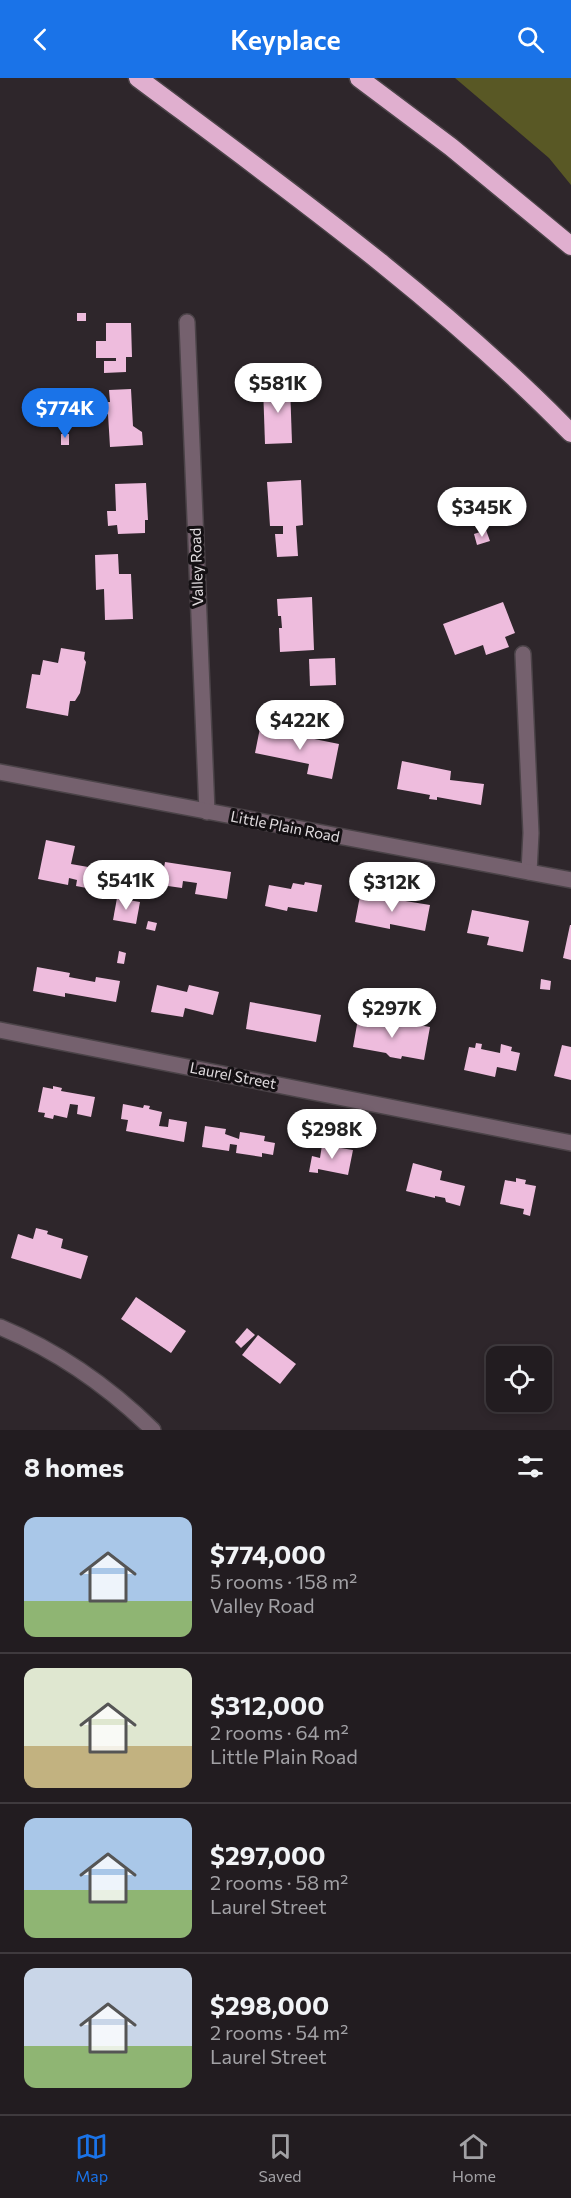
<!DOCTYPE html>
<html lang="en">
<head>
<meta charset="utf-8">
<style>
  body { margin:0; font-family:Commissioner,sans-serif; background:#2e292d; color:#f1f3f6; height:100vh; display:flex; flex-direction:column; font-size:22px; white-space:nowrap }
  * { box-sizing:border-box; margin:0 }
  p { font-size:20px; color:#a2a1a5 }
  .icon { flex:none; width:33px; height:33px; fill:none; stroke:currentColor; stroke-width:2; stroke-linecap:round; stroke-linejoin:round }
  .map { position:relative; height:1352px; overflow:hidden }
  .side { display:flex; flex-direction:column; background:#221c20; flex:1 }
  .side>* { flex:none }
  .tools { position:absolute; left:486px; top:1268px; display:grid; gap:12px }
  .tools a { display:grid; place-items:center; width:66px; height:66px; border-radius:12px; background:#221c20; box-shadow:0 3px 9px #0003,0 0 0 2px #3f3a3e; font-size:30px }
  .price { position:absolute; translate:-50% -51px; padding:0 14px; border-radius:21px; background:#fff; color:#222; font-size:20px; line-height:39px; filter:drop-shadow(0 2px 3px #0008) }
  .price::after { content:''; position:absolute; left:50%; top:36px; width:18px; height:14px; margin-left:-9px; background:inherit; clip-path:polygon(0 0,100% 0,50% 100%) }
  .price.selected { background:#1a73e8; color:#fff }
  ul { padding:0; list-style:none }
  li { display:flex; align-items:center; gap:18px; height:150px; padding:0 24px }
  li+li { border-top:2px solid #3f3a3e }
  li span { display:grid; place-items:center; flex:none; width:168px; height:120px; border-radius:12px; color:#555 }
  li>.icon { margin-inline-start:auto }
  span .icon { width:72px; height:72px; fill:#fffc; stroke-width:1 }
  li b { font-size:26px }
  h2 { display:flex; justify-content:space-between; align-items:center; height:72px; padding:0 24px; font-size:26px }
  header { display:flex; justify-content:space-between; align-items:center; height:78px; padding:0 24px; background:#1a73e8; color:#fff; font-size:27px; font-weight:600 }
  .tabs { display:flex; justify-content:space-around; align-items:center; height:84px; border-top:2px solid #3f3a3e; background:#221c20; font-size:16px; color:#a2a1a5 }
  .tabs a { display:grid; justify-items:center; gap:3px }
  .tabs .selected { color:#1a73e8 }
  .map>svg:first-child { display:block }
  .forest { fill:#595825 }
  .building { fill:#eebcdd }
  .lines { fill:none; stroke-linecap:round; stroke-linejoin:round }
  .minor-casing { stroke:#4b4348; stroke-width:18 }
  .highway-casing { stroke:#4b4348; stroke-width:21 }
  .minor { stroke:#75616e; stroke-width:15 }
  .highway { stroke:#e0afcf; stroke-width:18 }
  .labels { text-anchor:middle; stroke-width:6; stroke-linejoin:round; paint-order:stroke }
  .street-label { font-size:15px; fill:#e1dcdf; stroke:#141013 }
</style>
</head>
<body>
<header><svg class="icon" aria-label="back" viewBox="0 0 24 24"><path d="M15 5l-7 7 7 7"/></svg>Keyplace<svg class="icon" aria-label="search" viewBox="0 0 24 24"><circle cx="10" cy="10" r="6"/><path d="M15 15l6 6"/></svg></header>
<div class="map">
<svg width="571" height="1352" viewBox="0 0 571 1352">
  <rect width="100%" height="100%" fill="#2e262b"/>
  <path class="forest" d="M455,0h116v107l-22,-27z"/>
  <g class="building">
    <rect x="77" y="235" width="9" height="8"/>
    <path d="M106,245h25l1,34h-6v15l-22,1v-12h12v-3h-20v-17h10z"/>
    <path d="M290,307l2,58 -27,1 -2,-58z"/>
    <path d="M131,311l2,37 9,6 1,13 -33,2 -2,-33 -11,1 -1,-12 14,-1 -1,-12z"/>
    <rect x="61" y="356" width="8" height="11"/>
    <path d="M301,402l2,45 -7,1 2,30 -21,1 -2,-23h8v-8h-13l-3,-44z"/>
    <path d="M146,405l2,37h-3v13l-27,1 -1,-9 -9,1 -1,-15h9l-1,-27z"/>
    <path d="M486,452l4,11 -13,4 -3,-11z"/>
    <path d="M118,476l1,20h12l2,45 -28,1 -1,-31 -8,1 -1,-35z"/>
    <path d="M312,519l2,53 -34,2 -1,-24h3l-1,-12h-3l-1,-17z"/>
    <path d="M503,524l12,31 -10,4 4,10 -23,8 -3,-10 -28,10 -12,-31z"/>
    <path d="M61,570l24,4 -1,7 2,3 -6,31 -5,8h-5l-2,15 -42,-8 6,-34 8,1 3,-15 15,3z"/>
    <path d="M335,580l1,27 -26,1 -1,-27z"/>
    <path d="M260,650l79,16 -7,35 -25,-5 2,-10 -54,-11z"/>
    <path d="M402,683l49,10 -1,9 34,4 -3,21 -44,-8v3l-8,-1 1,-4 -33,-6z"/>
    <path d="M46,762l29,6 -4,18 40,7 -3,21 -32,-6 1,-6 -8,-2 -1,7 -30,-6z"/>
    <path d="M165,784l66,10 -4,27 -32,-5 2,-11 -14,-2 -1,7 -21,-3z"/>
    <path d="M305,804l17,3 -5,27 -29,-5 -1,4 -22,-5 4,-21 22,4 2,-6 11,2z"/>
    <path d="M362,816l68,11 -5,26 -35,-7v5l-35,-7 5,-26z"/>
    <path d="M117,820l23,4 -4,22 -23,-4z"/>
    <path d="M472,832l57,11 -6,31 -36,-7 2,-8 -22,-4z"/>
    <path d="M148,843l9,2 -2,8 -9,-2z"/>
    <path d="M570,847h1v35l-8,-2z"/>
    <path d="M119,873l7,2 -2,11 -7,-1z"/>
    <path d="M37,889l33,6 -1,4 26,5 1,-5 24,4 -4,21 -51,-9v4l-32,-6z"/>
    <path d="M541,901l10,2 -1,9 -10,-1z"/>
    <path d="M157,907l30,7 2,-7 30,7 -6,23 -28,-7 -2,9 -32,-5z"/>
    <path d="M250,924l71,13 -5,27 -70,-13z"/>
    <path d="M358,941l25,4v-3l7,1 -1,4 17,2 1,-4 23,4 -6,33 -22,-4 -1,3 -11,-2 -4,-4 -33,-6z"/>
    <path d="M476,965l6,1 -1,5 19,4 1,-9 11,3 -1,4 9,2 -4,18 -19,-4 -2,10 -31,-7 5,-23 6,1z"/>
    <path d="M562,967l9,2v33l-17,-4z"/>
    <path d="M53,1008l9,2 -1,3 34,6 -4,20 -14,-3 1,-9 -8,-1 -3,14 -13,-3 -1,4 -9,-2 1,-4 -7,-1 5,-25 10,2z"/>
    <path d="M123,1026l20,4 1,-3 6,1 -1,3 13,3 -3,14 9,1 1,-8 18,3 -3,20 -58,-11 2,-11 -7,-1z"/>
    <path d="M205,1048l21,3 -1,5 14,5 1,-7 25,4 -1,5 11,2 -2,12 -11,-2v4l-26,-4 1,-8 -7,-1 -1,7 -27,-4z"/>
    <path d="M322,1067l31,5 -5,25 -30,-6v4l-9,-1 3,-16 8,2z"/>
    <path d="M413,1085l29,8 -2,9 25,6 -5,20 -14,-4 -1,-4 -10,-2v2l-29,-7z"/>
    <path d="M516,1100l10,2 -1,4 11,2 -6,30 -7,-2 1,-5 -24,-5 5,-24 11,2z"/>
    <path d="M36,1150l12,3 -1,3 16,5 -2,9 27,8 -7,23 -70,-21 7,-24 15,5z"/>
    <path d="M136,1219l50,34 -15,22 -50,-34z"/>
    <path d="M247,1250l8,7 -14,13 -6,-6z"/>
    <path d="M258,1257l38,29 -16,20 -38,-29z"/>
  </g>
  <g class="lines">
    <g class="minor-casing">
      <g id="minor">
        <path d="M187,244l20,490"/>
        <path d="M523,576l8,179 -2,39"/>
        <path d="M0,694l571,108"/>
        <path d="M0,952l571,113"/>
        <path d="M0,1249c58,24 109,60 153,103"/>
      </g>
    </g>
    <g class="highway-casing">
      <g id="highway">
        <path d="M138,0c150,112 302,221 433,355"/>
        <path d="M359,0l92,69 120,99"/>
      </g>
    </g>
    <use href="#minor" class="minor"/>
    <use href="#highway" class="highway"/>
  </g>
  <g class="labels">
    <g class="street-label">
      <text transform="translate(197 489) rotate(-92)" y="5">Valley Road</text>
      <text transform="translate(285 749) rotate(11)" y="5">Little Plain Road</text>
      <text transform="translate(233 998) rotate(11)" y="5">Laurel Street</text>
    </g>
  </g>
</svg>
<div class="tools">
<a><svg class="icon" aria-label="locate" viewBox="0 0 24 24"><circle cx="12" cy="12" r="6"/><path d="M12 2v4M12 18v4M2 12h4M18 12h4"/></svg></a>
</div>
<b class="price" style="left:278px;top:336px">$581K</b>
<b class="price selected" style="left:65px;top:361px">$774K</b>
<b class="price" style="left:482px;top:460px">$345K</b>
<b class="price" style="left:300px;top:673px">$422K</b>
<b class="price" style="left:126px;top:833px">$541K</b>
<b class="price" style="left:392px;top:835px">$312K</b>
<b class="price" style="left:392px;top:961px">$297K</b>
<b class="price" style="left:332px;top:1082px">$298K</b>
</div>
<section class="side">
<h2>8 homes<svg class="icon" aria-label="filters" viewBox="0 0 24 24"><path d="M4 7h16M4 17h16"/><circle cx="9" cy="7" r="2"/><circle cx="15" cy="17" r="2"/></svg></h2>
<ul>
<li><span style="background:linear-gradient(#a9c7e8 70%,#8fb573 0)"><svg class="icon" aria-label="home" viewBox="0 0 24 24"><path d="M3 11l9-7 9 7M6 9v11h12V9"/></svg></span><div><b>$774,000</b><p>5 rooms · 158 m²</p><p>Valley Road</p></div></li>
<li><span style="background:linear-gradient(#dfe7d0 65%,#c2b280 0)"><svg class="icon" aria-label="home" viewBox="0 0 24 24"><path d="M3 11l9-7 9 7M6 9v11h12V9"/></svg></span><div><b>$312,000</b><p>2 rooms · 64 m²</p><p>Little Plain Road</p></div></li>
<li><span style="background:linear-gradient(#a9c7e8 60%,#8fb573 0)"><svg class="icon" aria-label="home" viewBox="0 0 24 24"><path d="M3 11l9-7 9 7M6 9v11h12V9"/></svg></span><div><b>$297,000</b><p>2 rooms · 58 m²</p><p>Laurel Street</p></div></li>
<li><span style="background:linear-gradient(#c9d6e8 65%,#8fb573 0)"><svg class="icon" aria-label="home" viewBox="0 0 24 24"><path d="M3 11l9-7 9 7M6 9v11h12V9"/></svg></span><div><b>$298,000</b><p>2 rooms · 54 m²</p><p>Laurel Street</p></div></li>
</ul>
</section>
<nav class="tabs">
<a class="selected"><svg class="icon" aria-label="map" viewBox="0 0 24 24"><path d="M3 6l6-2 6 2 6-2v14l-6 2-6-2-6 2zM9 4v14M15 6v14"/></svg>Map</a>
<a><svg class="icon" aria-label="saved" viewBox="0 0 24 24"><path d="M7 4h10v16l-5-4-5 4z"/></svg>Saved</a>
<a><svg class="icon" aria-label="home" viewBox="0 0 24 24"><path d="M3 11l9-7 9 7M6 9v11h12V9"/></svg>Home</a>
</nav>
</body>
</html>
